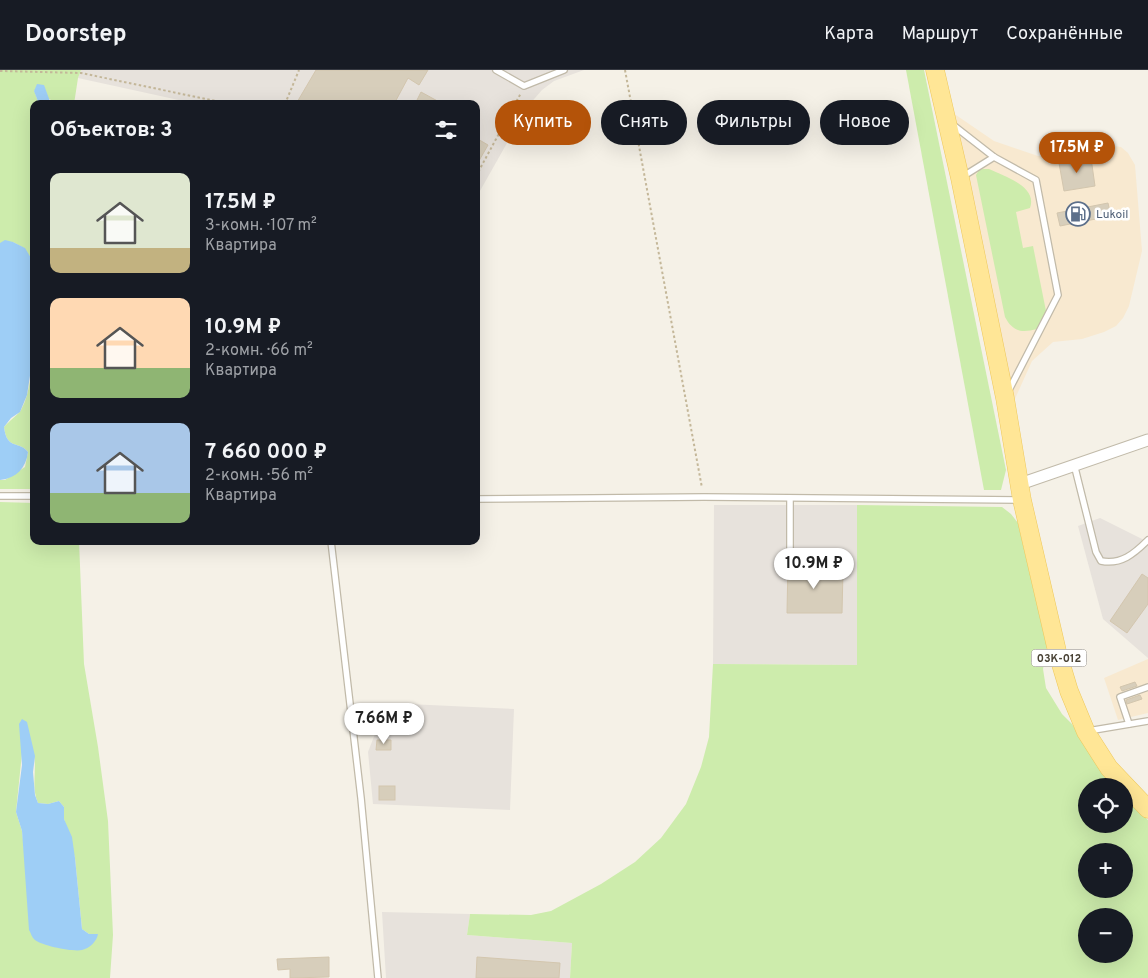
<!DOCTYPE html>
<html lang="ru">
<head>
<meta charset="utf-8">
<style>
  body { margin:0; font-family:Overpass,sans-serif; background:#20242c; color:#f1f3f6; height:100vh; display:flex; flex-direction:column; font-size:19px; white-space:nowrap }
  * { box-sizing:border-box; margin:0 }
  p { font-size:16px; color:#9ea1a6 }
  .icon { flex:none; width:28px; height:28px; fill:none; stroke:currentColor; stroke-width:2; stroke-linecap:round; stroke-linejoin:round }
  .map { position:relative; flex:1; overflow:hidden }
  .side { position:absolute; left:30px; top:30px; width:450px; height:445px; display:flex; flex-direction:column; background:#171b24; border-radius:10px; box-shadow:0 5px 20px #0002 }
  .side>* { flex:none }
  .guide { position:absolute; left:495px; top:30px; width:475px; height:45px; display:flex; gap:10px }
  .fabs { position:absolute; left:1078px; top:708px; display:grid; gap:10px }
  .fabs a { display:grid; place-items:center; width:55px; height:55px; border-radius:50%; background:#171b24; box-shadow:0 5px 20px #0002; font-size:25px }
  .price { position:absolute; translate:-50% -42px; padding:0 11px; border-radius:18px; background:#fff; color:#222; font-size:16px; line-height:32px; filter:drop-shadow(0 1px 2px #0008) }
  .price::after { content:''; position:absolute; left:50%; top:30px; width:15px; height:11px; margin-left:-8px; background:inherit; clip-path:polygon(0 0,100% 0,50% 100%) }
  .price.active { background:#b45309; color:#fff }
  ul { padding:0; list-style:none }
  li { display:flex; align-items:center; gap:15px; height:125px; padding:0 20px }
  li span { display:grid; place-items:center; flex:none; width:140px; height:100px; border-radius:10px; color:#555 }
  li>.icon { margin-inline-start:auto }
  span .icon { width:60px; height:60px; fill:#fffc; stroke-width:1 }
  li b { font-size:21px }
  h2 { display:flex; justify-content:space-between; align-items:center; height:60px; padding:0 20px; font-size:21px }
  .tag { padding:0 18px; border-radius:22px; background:#171b24; box-shadow:0 5px 20px #0002; font-size:18px; line-height:45px }
  .tag.active { background:#b45309; color:#fff }
  header { display:flex; align-items:center; gap:30px; box-sizing:border-box; height:70px; padding:0 25px; background:#171b24; border-bottom:1px solid #363941 }
  header strong { font-size:24px }
  nav { display:flex; gap:28px; margin-inline-start:auto; font-size:18px }
  .map>svg:first-child { display:block }
  .commercial { fill:#f8e9d0 }
  .industrial { fill:#e7e2dc }
  .green { fill:#cdecac; fill-rule:evenodd }
  .water { fill:#9ecef6 }
  .building { fill:#d7cebb; stroke:#d3c6ae }
  .lines { fill:none; stroke-linecap:round; stroke-linejoin:round }
  .lane-casing { stroke:#c1baa9; stroke-width:8 }
  .street-casing { stroke:#c1baa9; stroke-width:13 }
  .primary-casing { stroke:#eec85c; stroke-width:19 }
  .path { stroke:#c4b799; stroke-width:2; stroke-dasharray:2.5 2.5; stroke-linecap:butt }
  .lane { stroke:#fff; stroke-width:5.5 }
  .street { stroke:#fff; stroke-width:11 }
  .primary { stroke:#ffe696; stroke-width:18 }
  .labels { text-anchor:middle; stroke-width:5; stroke-linejoin:round; paint-order:stroke }
  .shield { fill:#fff; stroke:#807b72; stroke-width:1 }
  .shield-label { font-size:11px; font-weight:bold; fill:#494235 }
  .service-label { font-size:12px; fill:#4e5e75; stroke:#fff; text-anchor:start }
</style>
</head>
<body>
<header>
<strong>Doorstep</strong>
<nav><a>Карта</a><a>Маршрут</a><a>Сохранённые</a></nav>
</header>
<div class="map">
<svg width="1148" height="908" viewBox="0 0 1148 908">
  <rect width="100%" height="100%" fill="#f5f1e7"/>
  <g class="commercial">
    <path d="M953,43l41,28 44,15 76,-10 7,1 7,6 7,12 7,86 -13,55 -6,12 -7,8 -12,6 -22,7 -29,3 -21,19 -18,40z"/>
    <path d="M1148,589v54l-30,7 -14,-42z"/>
  </g>
  <g class="industrial">
    <path d="M81,0h503l-30,11 -12,9 -14,16 -52,92v-94h-279l-119,-26z"/>
    <path d="M714,435h143v160l-144,-1z"/>
    <path d="M1100,448l48,24v116l-45,-39 -25,-93z"/>
    <path d="M387,633l127,6 -4,101 -137,-6 -5,-52z"/>
    <path d="M382,842l88,2 -3,21 105,8 -2,35h-184z"/>
  </g>
  <g class="green">
    <path d="M0,0h81l-3,8 -4,26h-23v-4l-17,-10 5,14h-5v159l-10,-15 -11,-6 -13,1z"/>
    <path d="M906,0h18l82,400 -5,20h-17z"/>
    <path d="M983,99h6c14,7 49,17 41,39l-14,4 7,36 10,-2 13,65 -9,18c-15,4 -24,3 -32,-12l-29,-142 3,-5z"/>
    <path d="M34,280v139h-34v-9h5l20,-13 3,-15c-9,-12 -21,-1 -24,-25 5,-6 15,-13 17,-17 10,-18 10,-41 13,-60z"/>
    <path d="M0,432l34,1v38h45l5,123 14,83 10,74 5,114 -3,43h-110zM32,679c7,17 -2,36 6,54l10,1 11,-3 5,6v12l11,39 7,71 7,5h9l-64,5 -12,-108 -6,-19 6,-59z"/>
    <path d="M857,435l145,2 9,7 7,9 29,124 -4,22 3,19 16,26 10,10 28,45 14,17h-28v38h38v-26l24,22v158h-578l2,-35 -105,-8 3,-21 61,1 20,-4 50,-27 34,-22 26,-24 25,-34 15,-37 8,-30 4,-73 144,1zM1086,781h38v38h-38zM1086,846h38v38h-38z"/>
  </g>
  <g class="water">
    <path d="M37,14l7,1 7,19h-12l-5,-13z"/>
    <path d="M5,170l8,2 12,6 9,15v87l-7,45 -7,17 -9,6 -7,9c3,24 15,13 24,25 -2,16 -11,26 -28,28v-237z"/>
    <path d="M22,649l5,3 8,34 -2,16 2,23 3,8 10,1 11,-3 5,6v12l8,18 3,21 7,71 7,5h9c-1,7 -8,14 -16,16 -9,2 -39,-4 -47,-10 -3,-2 -4,-7 -6,-10l-7,-99 -6,-19 6,-47 -3,-41z"/>
  </g>
  <g class="building">
    <path d="M316,0h112l-9,15 -11,-7 -14,26h-98z"/>
    <path d="M421,22l22,12h-28z"/>
    <path d="M476,68l12,7 -12,21z"/>
    <path d="M1091,88l4,28 -31,5 -5,-28z"/>
    <path d="M1108,133l3,13 -51,10 -3,-13z"/>
    <path d="M788,492h22v9h33l-1,42h-55z"/>
    <path d="M1142,504l6,4v26l-21,29 -17,-12z"/>
    <path d="M1135,612l2,4 -15,5 -2,-4z"/>
    <path d="M1140,625l2,4 -15,5 -1,-4z"/>
    <path d="M377,670h14v10h-15z"/>
    <rect x="379" y="716" width="16" height="14"/>
    <path d="M329,887v20l-39,1v-9l-12,1 -1,-11z"/>
    <path d="M477,887l83,6 -1,15h-83z"/>
  </g>
  <g class="lines">
    <g class="lane-casing">
      <g id="lane">
        <path d="M496,0l28,16 40,-16"/>
        <path d="M953,55l41,32 42,23 22,115 -50,97"/>
        <path d="M962,107l32,-20"/>
        <path d="M1074,394l22,88 5,9c20,4 33,-7 47,-21"/>
        <path d="M0,426h34"/>
        <path d="M476,429l228,-2 316,3"/>
        <path d="M331,471l30,257 17,180"/>
        <path d="M790,480v-52"/>
        <path d="M1129,654l-9,-27 28,-10"/>
        <path d="M1088,661l60,-10"/>
      </g>
    </g>
    <g class="street-casing">
      <path id="street" d="M1020,414l128,-44"/>
    </g>
    <g class="primary-casing">
      <path id="primary" d="M935,0l25,108 45,220 17,102 35,151 12,40 17,41 23,36 39,41"/>
    </g>
    <g class="path">
      <path d="M625,0l77,418"/>
      <path d="M0,1l81,2 149,31"/>
      <path d="M285,34l14,-34"/>
      <path d="M476,106l45,-83"/>
    </g>
    <use href="#lane" class="lane"/>
    <use href="#street" class="street"/>
    <use href="#primary" class="primary"/>
  </g>
  <defs>
    <g id="fuel-ring" transform="scale(1.25)"><circle r="9.5" fill="#fff" stroke="#5c6f8a" stroke-width="1.5"/><path d="M-5.5-6h7V0h2V4h1.3V-2.5L3-4.5l.8-.8L6-3V5H2.5V1h-1V6h-7ZM-4.2-4.7v3.2H.2V-4.7Z" fill="#5c6f8a"/></g>
  </defs>
  <g fill-rule="evenodd">
    <use href="#fuel-ring" x="1078" y="144"/>
  </g>
  <g class="labels">
    <rect class="shield" x="1031.5" y="579.5" width="55" height="17" rx="4"/>
    <g class="shield-label">
      <text x="1059" y="592">03К-012</text>
    </g>
    <g class="service-label">
      <text x="1096" y="148">Lukoil</text>
    </g>
  </g>
</svg>
<div class="fabs">
<a><svg class="icon" aria-label="locate" viewBox="0 0 24 24"><circle cx="12" cy="12" r="6"/><path d="M12 2v4M12 18v4M2 12h4M18 12h4"/></svg></a>
<a>+</a>
<a>−</a>
</div>
<b class="price active" style="left:1077px;top:104px">17.5M ₽</b>
<b class="price" style="left:814px;top:520px">10.9M ₽</b>
<b class="price" style="left:384px;top:675px">7.66M ₽</b>
<div class="guide">
<a class="tag active">Купить</a>
<a class="tag">Снять</a>
<a class="tag">Фильтры</a>
<a class="tag">Новое</a>
</div>
<section class="side">
<h2>Объектов: 3<svg class="icon" aria-label="filters" viewBox="0 0 24 24"><path d="M4 7h16M4 17h16"/><circle cx="9" cy="7" r="2"/><circle cx="15" cy="17" r="2"/></svg></h2>
<ul>
<li><span style="background:linear-gradient(#dfe7d0 75%,#c2b280 0)"><svg class="icon" aria-label="home" viewBox="0 0 24 24"><path d="M3 11l9-7 9 7M6 9v11h12V9"/></svg></span><div><b>17.5M ₽</b><p>3-комн. · 107 m²</p><p>Квартира</p></div></li>
<li><span style="background:linear-gradient(#ffd9b3 70%,#8fb573 0)"><svg class="icon" aria-label="home" viewBox="0 0 24 24"><path d="M3 11l9-7 9 7M6 9v11h12V9"/></svg></span><div><b>10.9M ₽</b><p>2-комн. · 66 m²</p><p>Квартира</p></div></li>
<li><span style="background:linear-gradient(#a9c7e8 70%,#8fb573 0)"><svg class="icon" aria-label="home" viewBox="0 0 24 24"><path d="M3 11l9-7 9 7M6 9v11h12V9"/></svg></span><div><b>7 660 000 ₽</b><p>2-комн. · 56 m²</p><p>Квартира</p></div></li>
</ul>
</section>
</div>
</body>
</html>
